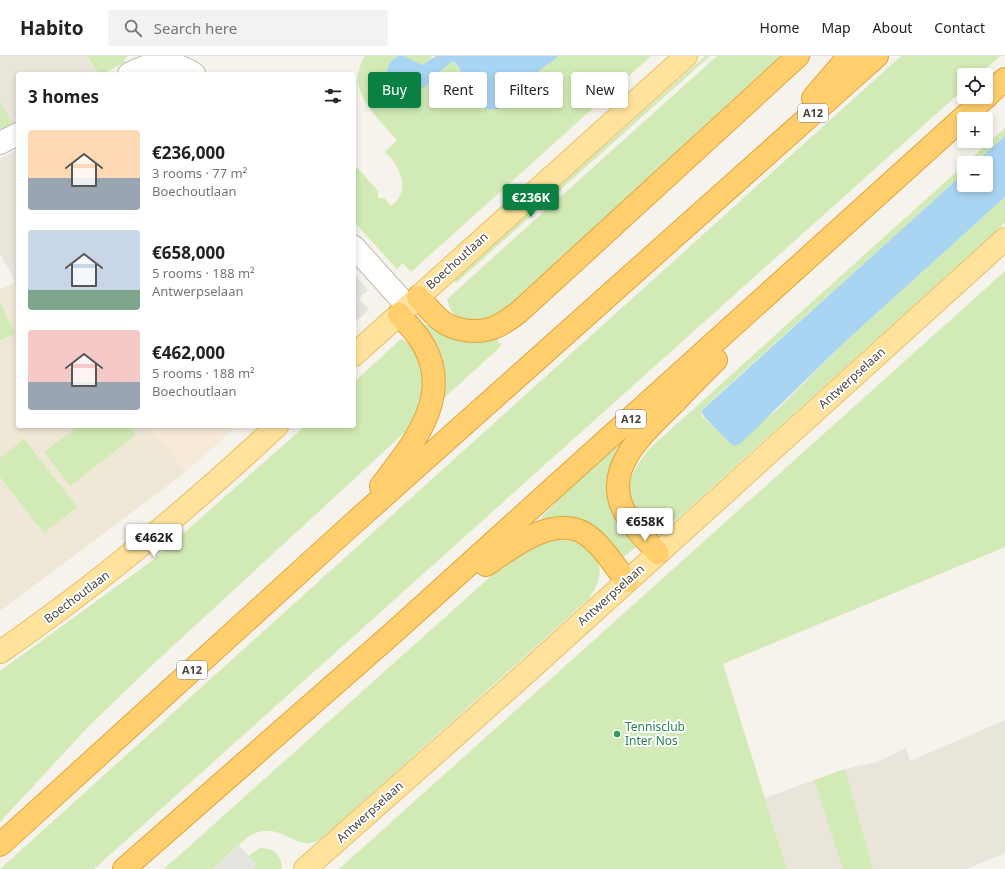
<!DOCTYPE html>
<html lang="en">
<head>
<meta charset="utf-8">
<style>
  body { margin:0; font-family:"Noto Sans",sans-serif; background:#f2f2f2; color:#222; height:100vh; display:flex; flex-direction:column; font-size:15px; white-space:nowrap }
  * { box-sizing:border-box; margin:0 }
  p { font-size:13px; color:#767676 }
  .icon { flex:none; width:22px; height:22px; fill:none; stroke:currentColor; stroke-width:2; stroke-linecap:round; stroke-linejoin:round }
  .map { position:relative; flex:1; overflow:hidden }
  .side { position:absolute; left:16px; top:16px; width:340px; height:356px; display:flex; flex-direction:column; background:#fff; border-radius:4px; box-shadow:0 2px 6px #0003 }
  .side>* { flex:none }
  .guide { position:absolute; left:368px; top:16px; width:380px; height:36px; display:flex; gap:8px }
  .controls { position:absolute; left:957px; top:12px; display:grid; gap:8px }
  .controls a { display:grid; place-items:center; width:36px; height:36px; border-radius:4px; background:#fff; box-shadow:0 2px 6px #0003; font-size:20px }
  .price { position:absolute; translate:-50% -34px; padding:0 9px; border-radius:4px; background:#fff; color:#222; font-size:13px; line-height:26px; filter:drop-shadow(0 1px 2px #0008) }
  .price::after { content:''; position:absolute; left:50%; top:24px; width:12px; height:9px; margin-left:-6px; background:inherit; clip-path:polygon(0 0,100% 0,50% 100%) }
  .price.selected { background:#0b8043; color:#fff }
  ul { padding:0; list-style:none }
  li { display:flex; align-items:center; gap:12px; height:100px; padding:0 12px }
  li span { display:grid; place-items:center; flex:none; width:112px; height:80px; border-radius:4px; color:#555 }
  li>.icon { margin-inline-start:auto }
  span .icon { width:48px; height:48px; fill:#fffc; stroke-width:1 }
  li b { font-size:17px }
  h2 { display:flex; justify-content:space-between; align-items:center; height:48px; padding:0 12px; font-size:17px }
  .tag { padding:0 14px; border-radius:4px; background:#fff; box-shadow:0 2px 6px #0003; font-size:14px; line-height:36px }
  .tag.selected { background:#0b8043; color:#fff }
  header { display:flex; align-items:center; gap:24px; box-sizing:border-box; height:56px; padding:0 20px; background:#fff; border-bottom:1px solid #e0e0e0 }
  header strong { font-size:19px }
  nav { display:flex; gap:22px; margin-inline-start:auto; font-size:14px }
  .search { width:280px; height:36px; background:#f2f2f2; display:flex; align-items:center; gap:10px; box-sizing:border-box; padding:0 14px; border-radius:4px; color:#767676; font-size:15px }
  .map>svg:first-child { display:block }
  .residential { fill:#eae5da }
  .commercial { fill:#f7ead8 }
  .education { fill:#efe8d6 }
  .green { fill:#d2eab5 }
  .parking { fill:#e5e3e0 }
  .water { fill:#a9d4f2 }
  .lines { fill:none; stroke-linecap:round; stroke-linejoin:round }
  .minor-casing { stroke:#c2bbae; stroke-width:24 }
  .major-casing { stroke:#e6c16a; stroke-width:24 }
  .highway-casing { stroke:#e0a43c; stroke-width:24 }
  .minor { stroke:#fff; stroke-width:22 }
  .major { stroke:#ffe39c; stroke-width:22 }
  .highway { stroke:#ffcf6e; stroke-width:22 }
  .leisure-dot { fill:#2e9e5b; stroke:#fff; stroke-width:1.5 }
  .labels { text-anchor:middle; stroke-width:4; stroke-linejoin:round; paint-order:stroke }
  .shield { fill:#fff; stroke:#817c74; stroke-width:1 }
  .shield-label { font-size:11px; font-weight:bold; fill:#4b4439 }
  .street-label { font-size:12px; fill:#4b4439; stroke:#fff }
  .leisure-label { font-size:12px; fill:#27864d; stroke:#fff; text-anchor:start }
</style>
</head>
<body>
<header>
<strong>Habito</strong>
<div class="search"><svg class="icon" aria-label="search" viewBox="0 0 24 24"><circle cx="10" cy="10" r="6"/><path d="M15 15l6 6"/></svg>Search here</div>
<nav><a>Home</a><a>Map</a><a>About</a><a>Contact</a></nav>
</header>
<div class="map">
<svg width="1005" height="813" viewBox="0 0 1005 813">
  <rect width="100%" height="100%" fill="#f6f3ec"/>
  <g class="residential">
    <path d="M0,0h85l13,18h-80v47l-5,3 -13,-23z"/>
    <path d="M18,93v137l-18,-32v-95z"/>
    <path d="M1005,664v133l-38,16h-94l-28,-100 32,-7 29,-14 4,13z"/>
    <path d="M814,724l29,89h-56l-22,-71z"/>
  </g>
  <path class="commercial" d="M147,370h90l-51,46z"/>
  <path class="education" d="M16,226l2,4v140h129l39,46 -186,139v-322z"/>
  <g class="green">
    <path d="M86,0h42l-4,4 1,2 -22,12h-4z"/>
    <path d="M365,0h34l-2,1 -11,18 8,18 9,2 6,-5 12,-1 8,-6 9,-10 15,-12c9,6 12,31 23,43l37,-4 28,-32 12,-7 5,-5h93l-240,216 -8,-9 -6,6 -43,-47v-58l24,27v7h6l7,8c21,-16 9,-40 -6,-54l12,-12c-20,-23 -53,-50 -32,-84z"/>
    <path d="M402,0h29l2,2 -11,7z"/>
    <path d="M705,0h5l-254,227 -2,-2z"/>
    <path d="M717,0h63l-271,250c-21,15 -54,27 -62,-7z"/>
    <path d="M901,0h99l-21,19h-15v14l-870,780h-94z"/>
    <path d="M0,45l13,23 -13,6z"/>
    <path d="M1005,72v8l-30,27h-9z"/>
    <path d="M964,109v8l-254,229 -9,9 1,5 30,29 46,-36 69,-69 158,-143v26l-327,295c-3,3 -7,3 -11,4 -18,3 -36,-8 -38,-28 -1,-17 10,-32 20,-45z"/>
    <path d="M1005,215v276l-282,117 64,205h-448z"/>
    <path d="M0,246l15,32 -15,6z"/>
    <path d="M421,266l26,15 10,2 39,-1 5,8 -58,53z"/>
    <path d="M401,283c3,2 8,4 11,7 20,22 10,66 -8,87l-256,236 -61,59 -87,94v-151l153,-111 152,-134h49v-44z"/>
    <path d="M78,370h51l7,9 -66,51 -26,-34z"/>
    <path d="M633,373l-25,57v13l9,23 20,24 -13,11 -26,-28 -15,-8h-41l-1,-3 44,-47z"/>
    <path d="M24,383l53,68 -33,26 -44,-56v-19z"/>
    <path d="M558,482c34,2 55,28 32,58l1,1 -270,242c-24,15 -37,-17 -66,-6 -10,4 -33,28 -42,36h-49l346,-310 15,-11z"/>
    <path d="M845,713l28,100h-30l-29,-89z"/>
    <path d="M260,792c14,-1 22,8 22,21h-29l4,-4 -9,-9z"/>
  </g>
  <g class="parking">
    <path d="M354,218l14,16 -9,8 10,12 -15,13z"/>
    <path d="M239,789l18,21 -4,3h-40z"/>
  </g>
  <g class="water">
    <path d="M399,0h5l18,9 14,-9h122c-5,7 -13,8 -19,15 -14,15 -31,46 -55,37 -7,-2 -13,-7 -16,-14 -5,-10 -5,-26 -15,-33l-15,12 -14,15 -12,1 -12,7 -4,-1c-11,-10 -14,-33 3,-39z"/>
    <path d="M1005,80v61l-158,143 -106,103 -6,3 -3,-1 -27,-27 -4,-7 263,-238v12h22v-22h-11z"/>
  </g>
  <g class="lines">
    <g class="minor-casing">
      <g id="minor">
        <path d="M129,18c25,-13 41,-16 65,0"/>
        <path d="M0,87l18,-9"/>
        <path d="M354,191l53,59"/>
      </g>
    </g>
    <g class="major-casing">
      <g id="major">
        <path d="M354,299l332,-299"/>
        <path d="M0,596c99,-68 189,-144 277,-226"/>
        <path d="M305,813l211,-187 489,-443"/>
      </g>
    </g>
    <g class="highway-casing">
      <g id="highway">
        <path d="M986,41l19,-18"/>
        <path d="M813,42l36,-42"/>
        <path d="M418,241c7,7 14,16 21,22 14,12 37,15 54,9 9,-3 18,-10 26,-16l279,-256"/>
        <path d="M381,430c33,-43 76,-94 38,-148 -6,-9 -14,-16 -20,-24"/>
        <path d="M658,497c-13,-15 -30,-30 -37,-49 -15,-41 28,-76 54,-102 13,-14 27,-28 41,-42"/>
        <path d="M486,509c25,-17 66,-50 98,-32 17,10 30,33 43,48"/>
        <path d="M0,789l347,-316 530,-473"/>
        <path d="M124,813l269,-236 593,-536"/>
      </g>
    </g>
    <use href="#minor" class="minor"/>
    <use href="#major" class="major"/>
    <use href="#highway" class="highway"/>
  </g>
  <circle class="leisure-dot" cx="617" cy="678" r="4"/>
  <g class="labels">
    <g class="shield">
      <rect x="798" y="48" width="30" height="18" rx="3"/>
      <rect x="616" y="354" width="30" height="18" rx="3"/>
      <rect x="177" y="605" width="30" height="18" rx="3"/>
    </g>
    <g class="shield-label">
      <text x="813" y="61">A12</text>
      <text x="631" y="367">A12</text>
      <text x="192" y="618">A12</text>
    </g>
    <g class="street-label">
      <text transform="translate(457 205) rotate(-42)" y="4">Boechoutlaan</text>
      <text transform="translate(852 322) rotate(-42)" y="4">Antwerpselaan</text>
      <text transform="translate(611 539) rotate(-42)" y="4">Antwerpselaan</text>
      <text transform="translate(77 541) rotate(-37)" y="4">Boechoutlaan</text>
      <text transform="translate(370 756) rotate(-42)" y="4">Antwerpselaan</text>
    </g>
    <g class="leisure-label">
      <text x="625" y="675">Tennisclub<tspan x="625" dy="14">Inter Nos</tspan></text>
    </g>
  </g>
</svg>
<div class="controls">
<a><svg class="icon" aria-label="locate" viewBox="0 0 24 24"><circle cx="12" cy="12" r="6"/><path d="M12 2v4M12 18v4M2 12h4M18 12h4"/></svg></a>
<a>+</a>
<a>−</a>
</div>
<b class="price selected" style="left:531px;top:162px">€236K</b>
<b class="price" style="left:645px;top:486px">€658K</b>
<b class="price" style="left:154px;top:502px">€462K</b>
<div class="guide">
<a class="tag selected">Buy</a>
<a class="tag">Rent</a>
<a class="tag">Filters</a>
<a class="tag">New</a>
</div>
<section class="side">
<h2>3 homes<svg class="icon" aria-label="filters" viewBox="0 0 24 24"><path d="M4 7h16M4 17h16"/><circle cx="9" cy="7" r="2"/><circle cx="15" cy="17" r="2"/></svg></h2>
<ul>
<li><span style="background:linear-gradient(#ffd9b3 60%,#9aa5b1 0)"><svg class="icon" aria-label="home" viewBox="0 0 24 24"><path d="M3 11l9-7 9 7M6 9v11h12V9"/></svg></span><div><b>€236,000</b><p>3 rooms · 77 m²</p><p>Boechoutlaan</p></div></li>
<li><span style="background:linear-gradient(#c9d6e8 75%,#7fa58c 0)"><svg class="icon" aria-label="home" viewBox="0 0 24 24"><path d="M3 11l9-7 9 7M6 9v11h12V9"/></svg></span><div><b>€658,000</b><p>5 rooms · 188 m²</p><p>Antwerpselaan</p></div></li>
<li><span style="background:linear-gradient(#f6c9c9 65%,#9aa5b1 0)"><svg class="icon" aria-label="home" viewBox="0 0 24 24"><path d="M3 11l9-7 9 7M6 9v11h12V9"/></svg></span><div><b>€462,000</b><p>5 rooms · 188 m²</p><p>Boechoutlaan</p></div></li>
</ul>
</section>
</div>
</body>
</html>
